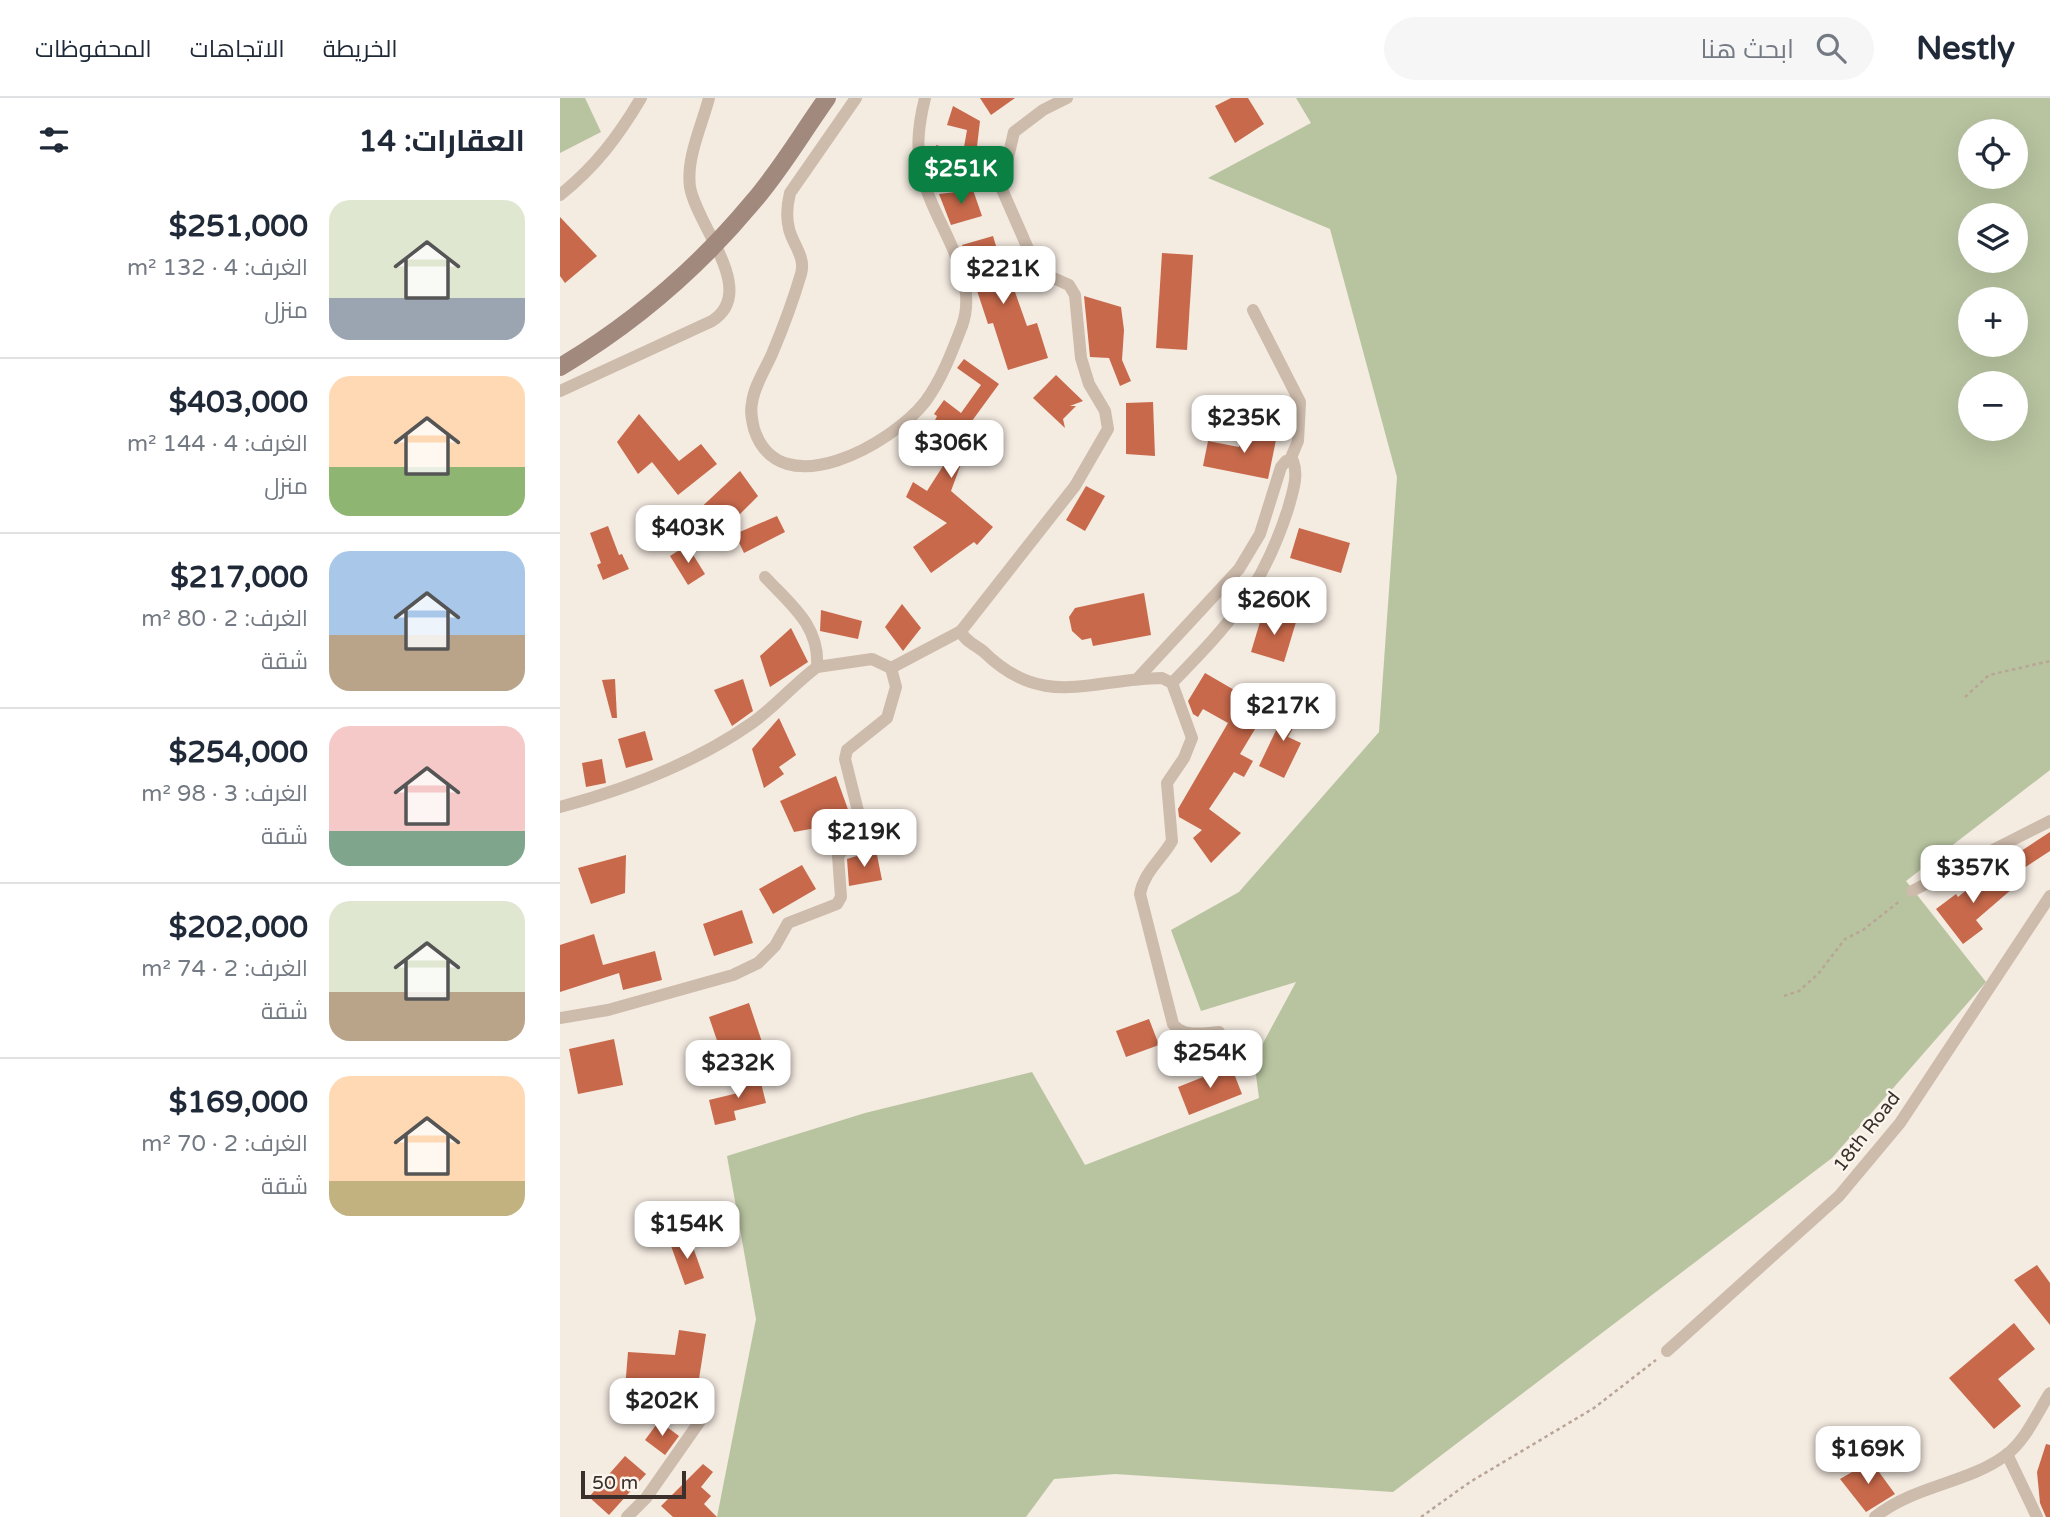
<!DOCTYPE html>
<html lang="ar">
<head>
<meta charset="utf-8">
<style>
  body { margin:0; font-family:"Varela Round",Cairo,sans-serif; background:#f6f6f7; color:#1f2937; direction:rtl; height:100vh; display:flex; flex-direction:column; font-size:26px; white-space:nowrap }
  * { box-sizing:border-box; margin:0 }
  p { font-size:23px; color:#747a83 }
  .icon { flex:none; width:38px; height:38px; fill:none; stroke:currentColor; stroke-width:2; stroke-linecap:round; stroke-linejoin:round }
  .map { position:relative; flex:1; overflow:hidden; direction:ltr }
  .panel { display:flex; flex-direction:column; background:#fff; width:560px }
  .panel>* { flex:none }
  .fabs { position:absolute; left:1398px; top:21px; display:grid; gap:14px }
  .fabs a { display:grid; place-items:center; width:70px; height:70px; border-radius:50%; background:#fff; box-shadow:0 7px 28px #0002; font-size:35px }
  .scale { position:absolute; left:21px; bottom:18px; width:105px; box-sizing:border-box; padding-left:7px; border:4px solid #3b302b; border-top:0; font-size:19px; line-height:24px; white-space:nowrap; color:#3b302b; -webkit-text-stroke:5px #fbf5ee; paint-order:stroke }
  .price { position:absolute; translate:-50% -60px; padding:0 16px; border-radius:14px; background:#fff; color:#222; font-size:23px; line-height:46px; filter:drop-shadow(0 2px 4px #0008) }
  .price::after { content:''; position:absolute; left:50%; top:42px; width:21px; height:16px; margin-left:-10px; background:inherit; clip-path:polygon(0 0,100% 0,50% 100%) }
  .price.on { background:#0b8043; color:#fff }
  ul { padding:0; list-style:none }
  li { display:flex; align-items:center; gap:21px; height:175px; padding:0 35px }
  li+li { border-top:2px solid #e0e1e3 }
  li span { display:grid; place-items:center; flex:none; width:196px; height:140px; border-radius:21px; color:#555 }
  li>.icon { margin-inline-start:auto }
  span .icon { width:84px; height:84px; fill:#fffc; stroke-width:1 }
  li b { font-size:30px }
  h2 { display:flex; justify-content:space-between; align-items:center; height:84px; padding:0 35px; font-size:30px }
  header { display:flex; align-items:center; gap:42px; box-sizing:border-box; height:98px; padding:0 35px; background:#fff; border-bottom:2px solid #e0e1e3 }
  header strong { font-size:33px }
  nav { display:flex; gap:38px; margin-inline-start:auto; font-size:24px }
  .search { width:490px; height:63px; background:#f6f6f7; display:flex; align-items:center; gap:18px; box-sizing:border-box; padding:0 24px; border-radius:38px; color:#747a83; font-size:26px }
  main { display:flex; flex:1; min-height:0 }
  .map>svg:first-child { display:block }
  .green { fill:#b8c4a0; fill-rule:evenodd }
  .building { fill:#c8694b }
  .lines { fill:none; stroke-linecap:round; stroke-linejoin:round }
  .path { stroke:#b9a596; stroke-width:2.5; stroke-dasharray:3.5 3.5; stroke-linecap:butt }
  .minor { stroke:#cdbbac; stroke-width:12 }
  .secondary { stroke:#a18a7d; stroke-width:18 }
  .labels { text-anchor:middle; stroke-width:5; stroke-linejoin:round; paint-order:stroke }
  .street-label { font-size:19px; fill:#3b302b; stroke:#fbf5ee }
</style>
</head>
<body>
<header>
<strong>Nestly</strong>
<div class="search"><svg class="icon" aria-label="search" viewBox="0 0 24 24"><circle cx="10" cy="10" r="6"/><path d="M15 15l6 6"/></svg>ابحث هنا</div>
<nav><a>الخريطة</a><a>الاتجاهات</a><a>المحفوظات</a></nav>
</header>
<main>
<div class="map">
<svg width="1490" height="1419" viewBox="0 0 1490 1419">
  <rect width="100%" height="100%" fill="#f4ebe1"/>
  <g class="green">
    <path d="M0,0h25l16,34 -41,21z"/>
    <path d="M736,0h754v672l-144,111 80,101 -154,176 -439,334 -278,-18 -61,5 -28,38h-309l39,-198 -29,-163 138,-43 167,-41 53,93 174,-67 -5,-38 42,-78 -95,29 -30,-81 68,-38 140,-160 18,-255 -67,-248 -122,-51 103,-55zM1410,33h46v46h-46zM1410,117h46v46h-46zM1410,201h46v46h-46zM1410,285h46v46h-46z"/>
  </g>
  <g class="building">
    <path d="M420,0h35l-24,17z"/>
    <path d="M671,0h17l16,26 -29,19 -20,-37z"/>
    <path d="M393,8l27,15 -6,51 -40,-12 2,-15 27,8 4,-23 -20,-5z"/>
    <path d="M413,92l9,26 -31,9 -12,-31z"/>
    <path d="M0,119l37,39 -32,27 -5,-7z"/>
    <path d="M433,138l13,43 4,-1 17,48 10,-3 11,35 -40,12 -15,-47 -5,1 -26,-79z"/>
    <path d="M602,155l31,2 -6,95 -31,-2z"/>
    <path d="M524,198l37,11 3,23 -2,30 9,21 -11,5 -11,-28 -19,-1z"/>
    <path d="M404,261l35,25 -49,67 12,10 -11,30 42,36 -16,18 -3,-3 -43,31 -18,-26 34,-24 -41,-26 7,-15 14,9 16,-25 -21,-19 15,-31 -3,-2 10,-14 17,13 20,-28 -24,-17z"/>
    <path d="M496,277l27,26 -13,5h6l-13,13 2,9 -32,-30z"/>
    <path d="M593,304l2,54 -29,-2v-51z"/>
    <path d="M79,316l40,47 22,-17 16,20 -39,31 -26,-33 -14,12 -21,-32z"/>
    <path d="M683,330l34,7 -9,44 -65,-13 5,-25 31,6z"/>
    <path d="M180,373l18,25 -34,34 -12,-9 -9,5 -10,-11z"/>
    <path d="M526,388l19,10 -20,35 -19,-11z"/>
    <path d="M217,418l8,16 -41,21 -9,-19z"/>
    <path d="M48,428l11,29 3,-1 7,15 -26,11 -6,-15 4,-2 -11,-30z"/>
    <path d="M739,430l51,15 -9,30 -51,-15z"/>
    <path d="M127,447l18,29 -17,11 -18,-29z"/>
    <path d="M584,495l7,42 -58,11 -2,-8 -9,2 -10,-9 -3,-14 6,-9z"/>
    <path d="M342,506l19,24 -18,23 -18,-24z"/>
    <path d="M261,512l41,11 -4,18 -38,-8z"/>
    <path d="M703,514l33,10 -12,40 -33,-10z"/>
    <path d="M231,530l17,34 -38,25 -10,-31z"/>
    <path d="M645,575l62,36 -27,45 13,7 -9,16 -10,-5 -25,37 32,24 -30,30 -18,-25 9,-8 -23,-13 -1,-8 50,-86 -25,-14 -5,8 -5,-3 -5,-13z"/>
    <path d="M55,581l2,39h-5l-10,-38z"/>
    <path d="M183,581l10,32 -21,15 -18,-36z"/>
    <path d="M730,603l14,8 -16,28 13,6 -17,35 -25,-12z"/>
    <path d="M219,620l17,37 -17,12 5,7 -20,14 -12,-39z"/>
    <path d="M85,633l8,29 -27,8 -8,-29z"/>
    <path d="M42,661l4,24 -20,4 -4,-24z"/>
    <path d="M276,678l14,39 -23,11 -33,6 -14,-31z"/>
    <path d="M1490,734v19l-29,19 -9,-13z"/>
    <path d="M316,752l6,30 -33,6 -2,-27z"/>
    <path d="M66,757l-1,38 -34,11 -13,-36z"/>
    <path d="M242,767l14,24 -43,25 -14,-25z"/>
    <path d="M1434,770l18,21 -36,31 7,9 -20,15 -27,-35 20,-15 2,3z"/>
    <path d="M182,812l11,33 -39,13 -11,-32z"/>
    <path d="M34,836l9,31 52,-14 7,29 -39,10 -4,-17 -59,19v-47z"/>
    <path d="M189,905l14,42 -40,13 -14,-41z"/>
    <path d="M589,921l10,26 -33,12 -10,-26z"/>
    <path d="M54,941l9,46 -45,9 -9,-45z"/>
    <path d="M671,968l11,28 -53,21 -11,-28z"/>
    <path d="M199,977l7,28 -32,8 2,9 -21,5 -6,-25 29,-7 -3,-12z"/>
    <path d="M129,1138l15,42 -19,7 -15,-42z"/>
    <path d="M1477,1167l13,18v42l-36,-45z"/>
    <path d="M1454,1225l21,26 -37,30 23,27 -27,23 -45,-51z"/>
    <path d="M119,1232l27,4 -12,77 -70,-10 4,-49 47,3z"/>
    <path d="M99,1323l20,15 -14,19 -20,-15z"/>
    <path d="M1486,1346l4,1v72h-4l-6,-14 -3,-31z"/>
    <path d="M65,1358l21,18 -37,41 -20,-18z"/>
    <path d="M1311,1363l24,33 -29,18 -26,-33z"/>
    <path d="M143,1366l10,8 -12,15 10,9 -7,8 13,13h-44l-12,-11z"/>
  </g>
  <g class="lines">
    <g class="path">
      <path d="M1405,599l24,-22 61,-14"/>
      <path d="M1224,898l15,-5 19,-17 27,-35 18,-9 38,-30"/>
      <path d="M861,1419l49,-35 124,-74 62,-48"/>
    </g>
    <g class="minor">
      <path d="M296,0l-66,95c-3,12 -4,24 -1,36 4,16 17,28 12,45 -8,27 -18,54 -29,80 -7,16 -18,32 -20,49 -2,9 0,17 2,26 26,79 139,14 171,-27 16,-21 27,-50 37,-76 18,-50 -25,-98 -38,-144 -9,-29 -6,-56 1,-84"/>
      <path d="M0,97c35,-28 58,-58 81,-97"/>
      <path d="M693,212l47,92 -2,39 -8,19"/>
      <path d="M0,293l152,-70c47,-30 -15,-94 -22,-134 -4,-29 12,-62 19,-89"/>
      <path d="M401,533l114,-145 33,-57 -3,-18 -16,-27 -8,-26 -6,-63 -6,-10 -27,-12 -13,-22 -28,-64 13,-55 29,-22 24,-12"/>
      <path d="M257,569l55,-8 19,9 70,-37c3,10 15,14 23,21 59,58 105,27 178,26l10,5 20,55 -8,20 -17,25 5,58c-11,19 -28,31 -32,53l33,130c10,14 31,9 46,8"/>
      <path d="M578,580l101,-109 21,-35 21,-67 5,-6h7c6,15 -1,33 -5,48 -26,81 -58,114 -116,174"/>
      <path d="M0,709c67,-18 135,-44 192,-84 24,-17 42,-39 65,-56 3,-41 -26,-62 -52,-90"/>
      <path d="M1352,793l138,-70"/>
      <path d="M0,920l48,-8 125,-35 25,-12 17,-17 13,-23 49,-19 4,-7 -3,-41 16,-20 5,-21 -14,-56 2,-9 40,-32 9,-31 -5,-19"/>
      <path d="M1107,1253l172,-155 61,-73 150,-227"/>
      <path d="M1447,1356l30,63"/>
      <path d="M67,1419l19,-19 54,-77"/>
      <path d="M1315,1419c40,-32 92,-33 131,-62 20,-15 31,-42 44,-62"/>
    </g>
    <path class="secondary" d="M0,269c74,-44 137,-98 192,-164 28,-32 50,-70 75,-105"/>
  </g>
  <g class="labels">
    <g class="street-label">
      <text transform="translate(1306 1033) rotate(-52)" y="7">18th Road</text>
    </g>
  </g>
</svg>
<div class="fabs">
<a><svg class="icon" aria-label="locate" viewBox="0 0 24 24"><circle cx="12" cy="12" r="6"/><path d="M12 2v4M12 18v4M2 12h4M18 12h4"/></svg></a>
<a><svg class="icon" aria-label="layers" viewBox="0 0 24 24"><path d="M12 4l9 5-9 5-9-5zM3 14l9 5 9-5"/></svg></a>
<a>+</a>
<a>−</a>
</div>
<div class="scale">50 m</div>
<b class="price on" style="left:401px;top:108px">$251K</b>
<b class="price" style="left:443px;top:208px">$221K</b>
<b class="price" style="left:684px;top:357px">$235K</b>
<b class="price" style="left:391px;top:382px">$306K</b>
<b class="price" style="left:128px;top:467px">$403K</b>
<b class="price" style="left:714px;top:539px">$260K</b>
<b class="price" style="left:723px;top:645px">$217K</b>
<b class="price" style="left:304px;top:771px">$219K</b>
<b class="price" style="left:1413px;top:807px">$357K</b>
<b class="price" style="left:650px;top:992px">$254K</b>
<b class="price" style="left:178px;top:1002px">$232K</b>
<b class="price" style="left:127px;top:1163px">$154K</b>
<b class="price" style="left:102px;top:1340px">$202K</b>
<b class="price" style="left:1308px;top:1388px">$169K</b>
</div>
<section class="panel">
<h2>العقارات: 14<svg class="icon" aria-label="filters" viewBox="0 0 24 24"><path d="M4 7h16M4 17h16"/><circle cx="9" cy="7" r="2"/><circle cx="15" cy="17" r="2"/></svg></h2>
<ul>
<li><span style="background:linear-gradient(#dfe7d0 70%,#9aa5b1 0)"><svg class="icon" aria-label="home" viewBox="0 0 24 24"><path d="M3 11l9-7 9 7M6 9v11h12V9"/></svg></span><div><b>$251,000</b><p>الغرف: 4 · 132 m²</p><p>منزل</p></div></li>
<li><span style="background:linear-gradient(#ffd9b3 65%,#8fb573 0)"><svg class="icon" aria-label="home" viewBox="0 0 24 24"><path d="M3 11l9-7 9 7M6 9v11h12V9"/></svg></span><div><b>$403,000</b><p>الغرف: 4 · 144 m²</p><p>منزل</p></div></li>
<li><span style="background:linear-gradient(#a9c7e8 60%,#b9a48a 0)"><svg class="icon" aria-label="home" viewBox="0 0 24 24"><path d="M3 11l9-7 9 7M6 9v11h12V9"/></svg></span><div><b>$217,000</b><p>الغرف: 2 · 80 m²</p><p>شقة</p></div></li>
<li><span style="background:linear-gradient(#f6c9c9 75%,#7fa58c 0)"><svg class="icon" aria-label="home" viewBox="0 0 24 24"><path d="M3 11l9-7 9 7M6 9v11h12V9"/></svg></span><div><b>$254,000</b><p>الغرف: 3 · 98 m²</p><p>شقة</p></div></li>
<li><span style="background:linear-gradient(#dfe7d0 65%,#b9a48a 0)"><svg class="icon" aria-label="home" viewBox="0 0 24 24"><path d="M3 11l9-7 9 7M6 9v11h12V9"/></svg></span><div><b>$202,000</b><p>الغرف: 2 · 74 m²</p><p>شقة</p></div></li>
<li><span style="background:linear-gradient(#ffd9b3 75%,#c2b280 0)"><svg class="icon" aria-label="home" viewBox="0 0 24 24"><path d="M3 11l9-7 9 7M6 9v11h12V9"/></svg></span><div><b>$169,000</b><p>الغرف: 2 · 70 m²</p><p>شقة</p></div></li>
</ul>
</section>
</main>
</body>
</html>
